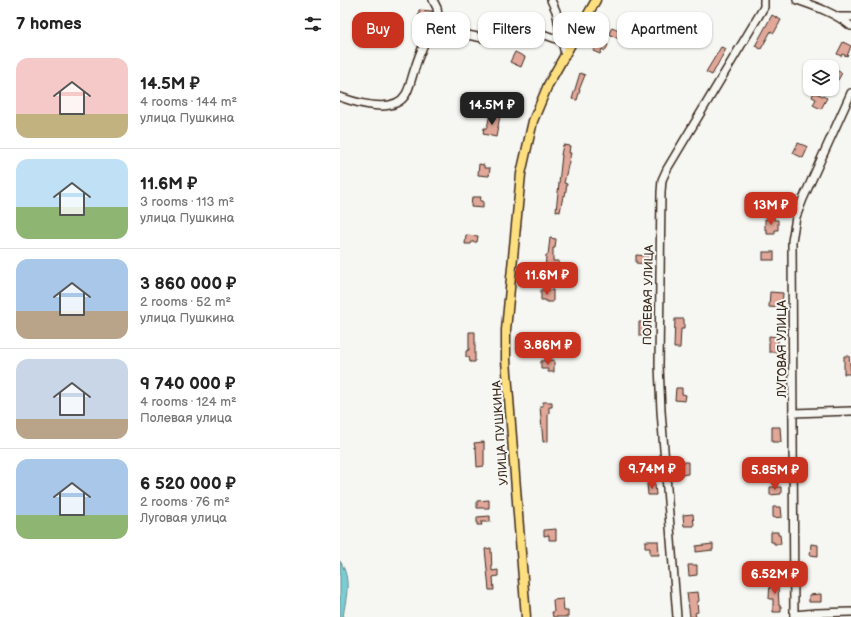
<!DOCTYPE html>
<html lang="en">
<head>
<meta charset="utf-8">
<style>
  body { margin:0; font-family:"Balsamiq Sans",sans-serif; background:#f6f6f6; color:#222; height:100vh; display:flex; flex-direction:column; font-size:15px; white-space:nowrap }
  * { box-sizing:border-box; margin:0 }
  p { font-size:13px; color:#767676 }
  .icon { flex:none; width:22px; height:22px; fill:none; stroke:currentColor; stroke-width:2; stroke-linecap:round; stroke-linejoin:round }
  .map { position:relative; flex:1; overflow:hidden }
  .panel { display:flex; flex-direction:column; background:#fff; width:340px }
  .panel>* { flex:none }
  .hud { position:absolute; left:12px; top:12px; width:380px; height:36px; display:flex; gap:8px }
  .tools { position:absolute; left:463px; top:60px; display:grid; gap:8px }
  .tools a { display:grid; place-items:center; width:36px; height:36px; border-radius:8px; background:#fff; box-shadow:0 1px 3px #0004; font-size:20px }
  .price { position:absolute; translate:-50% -34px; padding:0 9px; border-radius:8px; background:#c8321e; color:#fff; font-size:13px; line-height:26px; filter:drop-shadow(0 1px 2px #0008) }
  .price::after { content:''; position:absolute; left:50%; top:24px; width:12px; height:9px; margin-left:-6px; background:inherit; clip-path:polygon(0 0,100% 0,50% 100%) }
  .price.on { background:#222; color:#fff }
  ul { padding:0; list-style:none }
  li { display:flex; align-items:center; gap:12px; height:100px; padding:0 16px }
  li+li { border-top:1px solid #e0e0e0 }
  li span { display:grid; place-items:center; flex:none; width:112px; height:80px; border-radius:12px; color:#555 }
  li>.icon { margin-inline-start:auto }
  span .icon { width:48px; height:48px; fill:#fffc; stroke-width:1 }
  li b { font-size:17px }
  h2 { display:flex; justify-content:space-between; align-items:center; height:48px; padding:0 16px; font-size:17px }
  .chip { padding:0 14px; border-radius:12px; background:#fff; box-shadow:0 1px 3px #0004; font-size:14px; line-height:36px }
  .chip.on { background:#c8321e; color:#fff }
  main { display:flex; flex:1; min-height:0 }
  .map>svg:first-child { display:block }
  .water { fill:#7bccd3; stroke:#618b8b }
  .building { fill:#e1a89a; stroke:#3b2a1e }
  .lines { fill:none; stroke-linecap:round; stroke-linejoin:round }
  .minor-casing { stroke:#3b2a1e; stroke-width:10 }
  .major-casing { stroke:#3b2a1e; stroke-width:11 }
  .minor { stroke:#f6f6f2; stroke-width:7 }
  .major { stroke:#fedf80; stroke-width:8 }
  .labels { text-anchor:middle; stroke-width:4; stroke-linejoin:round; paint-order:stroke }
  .street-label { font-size:12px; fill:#3b2a1e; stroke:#f6f6f2 }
</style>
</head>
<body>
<main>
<section class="panel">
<h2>7 homes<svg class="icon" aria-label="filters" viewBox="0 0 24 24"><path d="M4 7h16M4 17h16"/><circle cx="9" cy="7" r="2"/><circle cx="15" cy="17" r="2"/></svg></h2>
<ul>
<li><span style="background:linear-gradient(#f6c9c9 70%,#c2b280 0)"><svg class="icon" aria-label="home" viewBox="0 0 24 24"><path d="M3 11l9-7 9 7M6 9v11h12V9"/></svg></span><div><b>14.5M ₽</b><p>4 rooms · 144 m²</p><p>улица Пушкина</p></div></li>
<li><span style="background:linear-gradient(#bfe0f5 60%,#8fb573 0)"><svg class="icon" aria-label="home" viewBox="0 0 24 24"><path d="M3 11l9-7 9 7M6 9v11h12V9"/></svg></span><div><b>11.6M ₽</b><p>3 rooms · 113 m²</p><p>улица Пушкина</p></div></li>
<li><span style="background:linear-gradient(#a9c7e8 65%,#b9a48a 0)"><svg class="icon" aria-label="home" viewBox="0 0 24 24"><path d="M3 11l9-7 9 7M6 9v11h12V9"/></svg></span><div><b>3 860 000 ₽</b><p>2 rooms · 52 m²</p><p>улица Пушкина</p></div></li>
<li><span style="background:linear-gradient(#c9d6e8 75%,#b9a48a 0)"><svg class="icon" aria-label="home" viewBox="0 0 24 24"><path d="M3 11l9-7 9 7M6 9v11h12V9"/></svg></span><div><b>9 740 000 ₽</b><p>4 rooms · 124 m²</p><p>Полевая улица</p></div></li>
<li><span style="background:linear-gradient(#a9c7e8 70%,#8fb573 0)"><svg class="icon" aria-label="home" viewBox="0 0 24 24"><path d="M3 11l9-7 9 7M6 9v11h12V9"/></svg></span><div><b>6 520 000 ₽</b><p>2 rooms · 76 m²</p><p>Луговая улица</p></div></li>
</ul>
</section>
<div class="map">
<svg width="511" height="617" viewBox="0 0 511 617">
  <rect width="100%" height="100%" fill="#f6f6f2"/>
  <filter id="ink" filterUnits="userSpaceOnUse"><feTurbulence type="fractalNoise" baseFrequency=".025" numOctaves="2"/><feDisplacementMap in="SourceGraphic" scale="8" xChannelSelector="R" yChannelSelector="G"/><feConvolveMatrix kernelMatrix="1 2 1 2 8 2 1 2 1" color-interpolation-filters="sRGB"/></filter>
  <g filter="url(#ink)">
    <path class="water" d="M0,561c12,19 6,35 3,56h-3z"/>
    <g class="building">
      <path d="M79,10l13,1 1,10 -15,-1z"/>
      <path d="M432,15l9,5 -7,13 -3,-2 -10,18 -6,-3z"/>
      <path d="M42,22l10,4 -3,8 -10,-4z"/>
      <path d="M272,27l11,5 -4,7 -10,-5z"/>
      <path d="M258,41l10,4 -3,6 -3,-2 -2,5 -7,-3z"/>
      <path d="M503,42l8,4 -4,10 -5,-2 -1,2 -4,-2z"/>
      <path d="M381,47l5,2 -14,26 -6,-3z"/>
      <path d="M175,52l10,5 -4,10 -11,-5z"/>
      <path d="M492,68l10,5 -4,7 -2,-1 -4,9z"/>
      <path d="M240,73l5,2 -6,15h1l-3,10 -5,-1z"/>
      <path d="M474,92l13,6 -6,11 -8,-4 3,-6 -4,-2z"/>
      <path d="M150,114l10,2 -4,21 -13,-3 1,-6h3z"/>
      <path d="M458,143l10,4 -5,11 -10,-5z"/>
      <path d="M223,145l7,1 -1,7h2l-7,30 3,1 -2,12h-2l-3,16 -4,-1 6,-56h-1z"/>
      <path d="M139,164l5,1v3h6l-1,8 -11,-1z"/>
      <path d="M132,197h9l-1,4h3v7l-12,-1z"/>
      <path d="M430,216h4v4h4v10h-3v4h-8v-4h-2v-11l5,1z"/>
      <path d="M126,235l12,1 -1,6h-5l-1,2h-6z"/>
      <path d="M210,238l6,1 -1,9h-2v13h6l-2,18 -3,-1v4l-14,-1 1,-5h4l1,-21h2z"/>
      <rect x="423" y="252" width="11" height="8"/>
      <path d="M296,255l12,1 -1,8 -11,-1z"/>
      <path d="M201,290h12v12h-7v-2h-5z"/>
      <path d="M430,292l13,1 -1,15 -13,-1z"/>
      <path d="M335,319h9v10h-3l-1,19h-6z"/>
      <path d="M299,322h9l1,13 -10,1z"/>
      <path d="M129,332h6v30h-5l-1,-5h-3v-6l3,-1z"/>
      <path d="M429,336l9,1v15h-9z"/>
      <path d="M504,356h5l2,18h-7z"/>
      <path d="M214,360v12h-6v-3h-7v-8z"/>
      <path d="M336,388h6v6l4,1 -1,6 -10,-1z"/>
      <path d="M203,402h9v5h-3v6h-1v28l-5,1 -3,-36h3z"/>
      <path d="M432,427h8l1,15h-9z"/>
      <path d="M144,442v24l-7,1 -1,-19h-1l-1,-5z"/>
      <path d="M313,462l1,11h-10v-10z"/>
      <path d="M340,462h8v12l-8,1z"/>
      <path d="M307,484h8l1,11h-8z"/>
      <path d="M430,487h11v7l-11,1z"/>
      <path d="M149,500v8h-12v-7z"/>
      <path d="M433,507h8l1,10 -9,1z"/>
      <path d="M353,514l1,12h-10l-1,-11z"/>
      <path d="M150,516v6h-9l1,3h-5v-8z"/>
      <path d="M216,529v11h-7v-5l-5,1v-6z"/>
      <path d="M431,532h7v3h2l1,9h-7v-2h-3z"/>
      <path d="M305,541h13l1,14h-9v-7h-5z"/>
      <path d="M373,544v6l-17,2v-6z"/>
      <path d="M471,544l7,1v11l-8,-1z"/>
      <path d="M151,548l1,23 6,-1v6l-5,1 1,13h-5l-4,-41z"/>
      <path d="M348,565h9v10l-8,1z"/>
      <path d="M430,580h11v6h-3l1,20h2v6h-8v-13h-4z"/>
      <path d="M358,592l1,9 -2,1 1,10 -3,1 1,4h-6l-3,-24z"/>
      <path d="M481,594v8h-12v-7z"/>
      <path d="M223,599l1,12h4v6h-15l-1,-5h2l-1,-12z"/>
    </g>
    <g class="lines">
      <g class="minor-casing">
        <g id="minor">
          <path d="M93,0l4,8 3,22"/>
          <path d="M211,0l5,11 9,44"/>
          <path d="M457,0c20,7 38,13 54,26"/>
          <path d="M499,17h12"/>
          <path d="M0,97c17,6 54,18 66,-3 4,-7 6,-18 9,-26 4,-14 10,-26 16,-40l57,11h19l18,-6 9,-2 28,10"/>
          <path d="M453,413l58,-2"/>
          <path d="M454,615l22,-2 35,-1"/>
          <path d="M337,617l-16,-206 -2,-46 2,-173 1,-12 5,-11 97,-162v-7"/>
          <path d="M454,617l-2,-376 4,-24 7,-18 48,-106"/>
        </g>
      </g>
      <g class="major-casing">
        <path id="major" d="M186,617l-20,-257v-30l15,-156 12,-53 15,-36 48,-85"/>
      </g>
      <use href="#minor" class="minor"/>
      <use href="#major" class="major"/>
    </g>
  </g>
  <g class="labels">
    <g class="street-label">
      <text transform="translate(308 295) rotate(-89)" y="4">ПОЛЕВАЯ УЛИЦА</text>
      <text transform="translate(442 349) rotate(-90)" y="4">ЛУГОВАЯ УЛИЦА</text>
      <text transform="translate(160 433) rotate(-94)" y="4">УЛИЦА ПУШКИНА</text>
    </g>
  </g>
</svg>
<div class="tools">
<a><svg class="icon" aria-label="layers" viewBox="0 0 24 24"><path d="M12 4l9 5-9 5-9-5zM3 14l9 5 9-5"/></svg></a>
</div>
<b class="price on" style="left:152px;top:126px">14.5M ₽</b>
<b class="price" style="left:431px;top:226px">13M ₽</b>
<b class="price" style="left:207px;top:296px">11.6M ₽</b>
<b class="price" style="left:208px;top:366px">3.86M ₽</b>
<b class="price" style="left:312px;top:490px">9.74M ₽</b>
<b class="price" style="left:435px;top:491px">5.85M ₽</b>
<b class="price" style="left:435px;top:595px">6.52M ₽</b>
<div class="hud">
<a class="chip on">Buy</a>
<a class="chip">Rent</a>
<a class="chip">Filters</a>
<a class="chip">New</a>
<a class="chip">Apartment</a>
</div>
</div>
</main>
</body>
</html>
